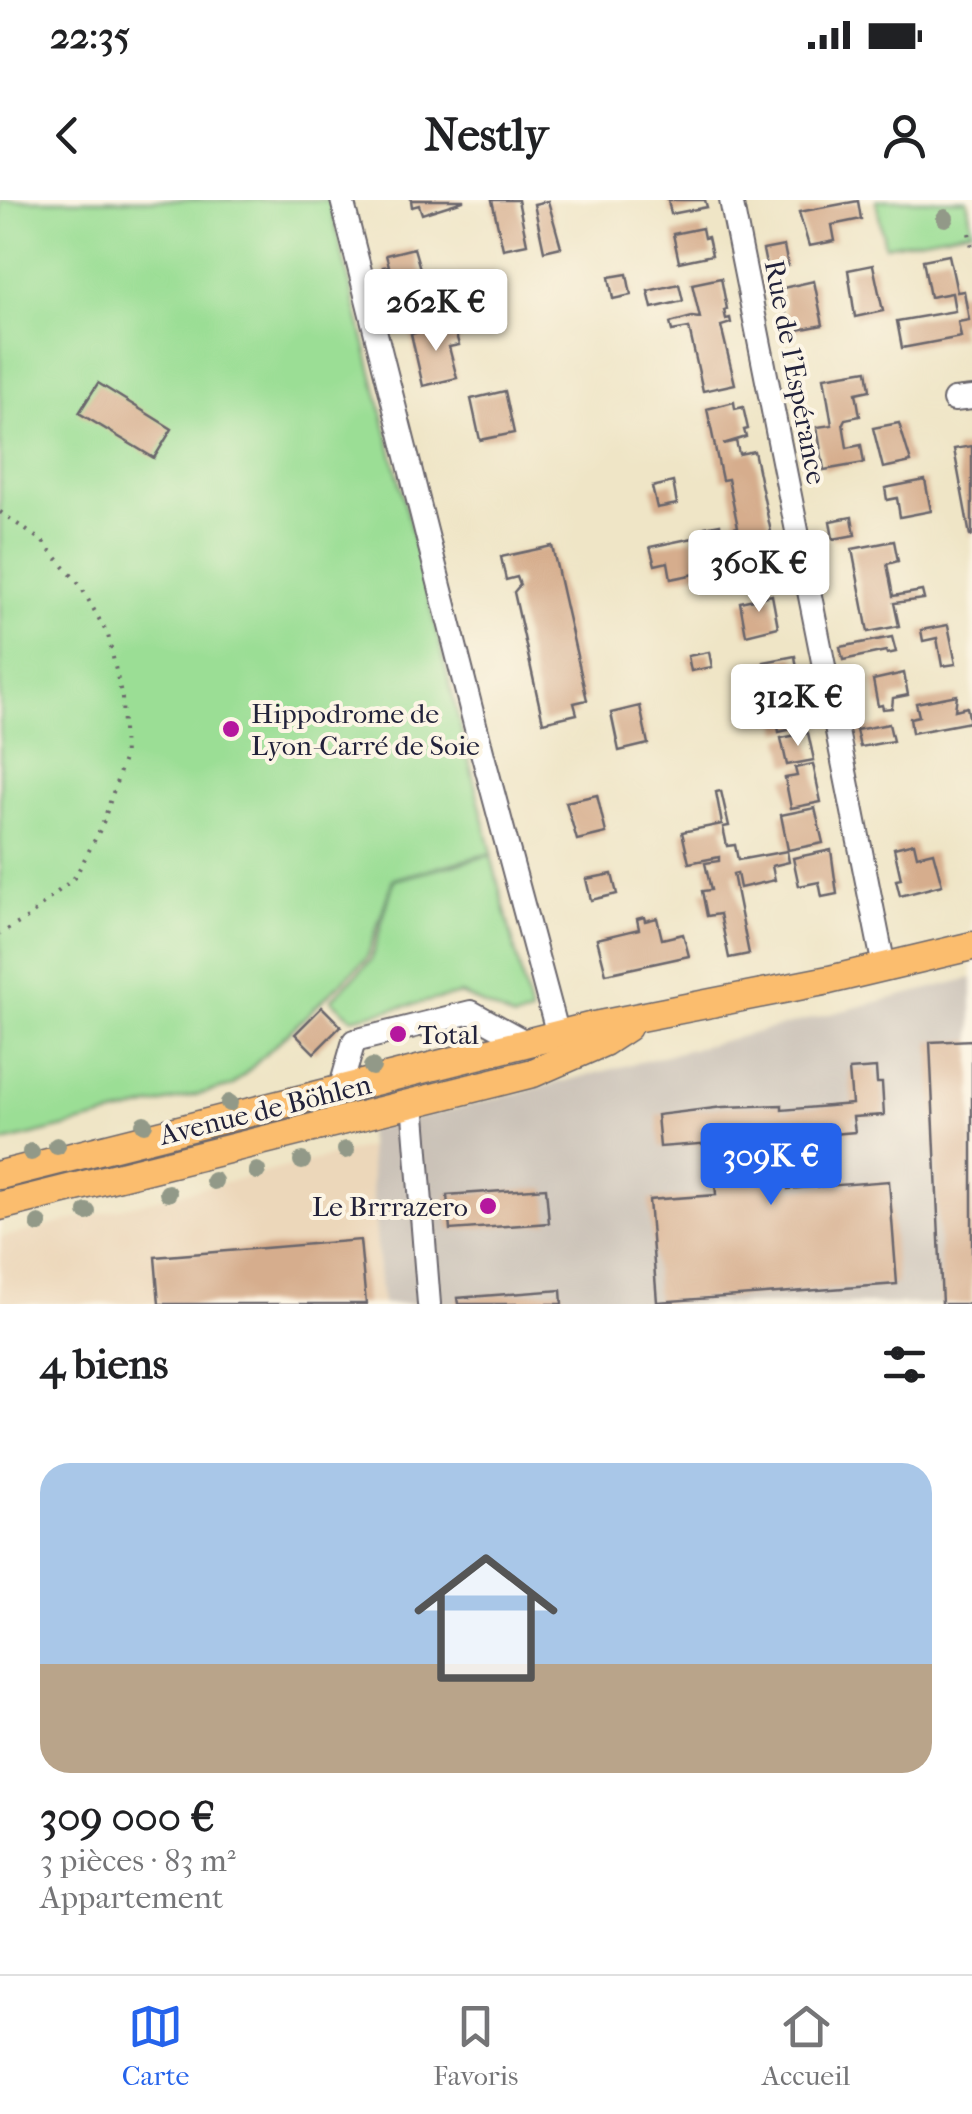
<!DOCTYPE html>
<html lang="fr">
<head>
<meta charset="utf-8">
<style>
  body { margin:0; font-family:"IM FELL French Canon",serif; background:#f6f6f6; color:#202124; height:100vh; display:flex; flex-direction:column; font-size:38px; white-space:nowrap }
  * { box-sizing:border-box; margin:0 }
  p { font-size:32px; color:#757577 }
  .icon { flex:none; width:55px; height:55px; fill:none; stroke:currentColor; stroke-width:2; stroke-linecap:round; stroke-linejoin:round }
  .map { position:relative; height:1104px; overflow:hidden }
  .panel { display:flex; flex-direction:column; background:#fff; flex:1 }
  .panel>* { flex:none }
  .price { position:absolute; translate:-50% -85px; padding:0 22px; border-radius:10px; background:#fff; color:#222; font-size:32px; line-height:65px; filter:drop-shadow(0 2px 5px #0008) }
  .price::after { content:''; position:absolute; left:50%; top:60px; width:30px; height:22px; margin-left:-15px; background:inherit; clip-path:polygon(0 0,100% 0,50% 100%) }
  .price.selected { background:#2563eb; color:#fff }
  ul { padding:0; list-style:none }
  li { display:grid; align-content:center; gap:20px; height:530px; padding:0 40px }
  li+li { border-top:2px solid #e0e0e0 }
  li span { display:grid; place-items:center; height:310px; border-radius:30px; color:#555 }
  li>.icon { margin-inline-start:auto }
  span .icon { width:180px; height:180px; fill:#fffc; stroke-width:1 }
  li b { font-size:42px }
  h2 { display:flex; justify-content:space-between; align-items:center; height:120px; padding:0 40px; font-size:42px }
  .status { display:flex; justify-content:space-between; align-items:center; height:70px; padding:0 50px; background:#fff; direction:ltr }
  .status svg { height:28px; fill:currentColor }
  header { display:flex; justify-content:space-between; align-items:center; height:130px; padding:0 40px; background:#fff; font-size:45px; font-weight:700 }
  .tab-bar { display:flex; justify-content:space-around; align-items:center; height:140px; border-top:2px solid #e0e0e0; background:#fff; font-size:28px; color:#757577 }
  .tab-bar a { display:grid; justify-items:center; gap:5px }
  .tab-bar .selected { color:#2563eb }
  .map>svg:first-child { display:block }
  .built { fill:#ecd7ba }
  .industrial { fill:#cbc2b8 }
  .green { fill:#9bde95; stroke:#5e8068; stroke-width:2.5 }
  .building { fill:#d6ad8d }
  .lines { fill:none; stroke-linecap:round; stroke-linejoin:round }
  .minor-casing { stroke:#6a666c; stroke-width:26 }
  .major-casing { stroke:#6a666c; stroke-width:31 }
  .path { stroke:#6a666c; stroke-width:4; stroke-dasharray:2.5 8; stroke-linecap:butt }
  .minor { stroke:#fff; stroke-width:22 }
  .major { stroke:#fbbd6e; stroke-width:28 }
  .tree { fill:#929988 }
  .poi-dot { fill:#b5179e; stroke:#fcf5e5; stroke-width:4 }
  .labels { text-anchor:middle; stroke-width:8; stroke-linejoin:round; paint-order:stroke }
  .street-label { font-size:28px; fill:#22223b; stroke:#fcf5e5 }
  .poi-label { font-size:28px; fill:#22223b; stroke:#fcf5e5; text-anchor:start }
</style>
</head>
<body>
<div class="status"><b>22:35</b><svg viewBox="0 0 49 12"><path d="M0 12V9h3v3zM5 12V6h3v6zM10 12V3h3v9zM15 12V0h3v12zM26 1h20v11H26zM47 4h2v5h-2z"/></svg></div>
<header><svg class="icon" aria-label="back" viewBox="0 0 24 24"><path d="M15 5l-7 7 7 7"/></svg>Nestly<svg class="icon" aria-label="person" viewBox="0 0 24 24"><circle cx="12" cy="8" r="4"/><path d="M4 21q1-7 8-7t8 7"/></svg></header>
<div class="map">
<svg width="972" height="1104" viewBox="0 0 972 1104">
  <rect width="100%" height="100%" fill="#fcf5e5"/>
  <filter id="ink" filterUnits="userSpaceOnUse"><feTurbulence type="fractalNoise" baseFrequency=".01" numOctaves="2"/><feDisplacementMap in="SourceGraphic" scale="20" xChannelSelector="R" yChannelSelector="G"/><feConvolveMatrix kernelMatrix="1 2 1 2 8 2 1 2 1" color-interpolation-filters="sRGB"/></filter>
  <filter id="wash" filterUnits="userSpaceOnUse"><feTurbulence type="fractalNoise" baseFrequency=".0048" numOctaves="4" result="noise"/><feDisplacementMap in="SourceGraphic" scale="40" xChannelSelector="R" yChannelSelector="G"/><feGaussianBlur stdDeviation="2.25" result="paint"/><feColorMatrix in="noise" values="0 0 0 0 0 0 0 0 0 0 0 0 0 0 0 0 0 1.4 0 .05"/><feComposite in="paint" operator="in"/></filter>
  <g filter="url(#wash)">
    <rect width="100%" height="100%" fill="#efe5c6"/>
    <path class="built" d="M368,947l14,157h-382v-66z"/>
    <path class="industrial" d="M972,778v326h-590l-15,-173z"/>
    <g class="green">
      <path d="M0,0h329l163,653 -99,26 -26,79 -135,128 -232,57z"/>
      <path d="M876,0h91l5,30 -87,16z"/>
      <path d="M491,655l40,159 -17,5 -53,-25 -109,24 -21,-18 40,-40 23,-80z"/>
    </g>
    <g id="blocks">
      <g class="building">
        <path d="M411,0h52v1l-41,13 -3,-9 -7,2z"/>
        <path d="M492,0h26l9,44 -24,5z"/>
        <path d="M668,0h37l2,7 -36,7z"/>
        <path d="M548,1l13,46 -17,4 -10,-47z"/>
        <path d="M858,1l3,18 -29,6 3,16 -26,5 -10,-34z"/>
        <path d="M702,28l2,10 4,-1 4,18 -33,7 -6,-28z"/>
        <path d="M784,46l4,20 -21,4 -4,-20z"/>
        <path d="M414,48l9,31 7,-1 7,33 -4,4 -29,8 -3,-10 -5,2 -13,-48 6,-1 -3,-11z"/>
        <path d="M949,55l8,37 7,-1 5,29 -11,2 3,15 -59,11 -5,-27 58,-10 -3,-18 -22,4 -7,-37z"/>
        <path d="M873,65l10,46 -28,6 -7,-47z"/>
        <path d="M627,74l4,21 -18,4 -4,-22z"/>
        <path d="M721,78l6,31 -3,1 2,9 4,-1 1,5 -10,3 14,58 -32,7 -14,-63 -17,3 -2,-8 22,-6 8,1 -8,-34z"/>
        <path d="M814,81l9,44 -35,7 -5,-44z"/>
        <path d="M679,84l4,17 -31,7 -4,-17z"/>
        <path d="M453,124l6,21 -10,2 8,31 -34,8 -12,-52z"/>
        <path d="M867,170l3,20 -14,3 4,23 -15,3 -2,4 4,25 14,-3 3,18 -40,7 -7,-43 15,-2 -8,-48z"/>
        <path d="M98,183l74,46 -18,29 -75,-45z"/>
        <path d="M505,191l9,42 -34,7 -9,-41z"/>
        <path d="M734,202l1,7 8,-2 5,22 -4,1 2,7 -23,7 13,-3 3,13 15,-3 22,105 -33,7 -6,-30 -20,5 -1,-6 -9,2 -2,-7 15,-3 1,7 17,-4 -10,-48 -6,1 -15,-71z"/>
        <path d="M899,223l12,39 -28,6 -10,-40z"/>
        <path d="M972,246v90h-2l-16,-87z"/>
        <path d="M925,280l6,31 -31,6 -3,-19 -10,2 -2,-12z"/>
        <path d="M673,282l4,22 -20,4 -5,-21z"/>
        <path d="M852,317l3,18 -22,4 -3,-18z"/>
        <path d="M693,338l7,35 -29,6 -3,-17 -13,3 -5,-18z"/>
        <path d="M894,341l4,20 -11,3 6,32 29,-5 2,8 -30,4 5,23 -31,6 -16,-83z"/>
        <path d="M552,346l35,154 -13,3 3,11 -34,8 -29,-130 6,-7 -3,-8 -11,3 -5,-23z"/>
        <path d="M772,395l6,32 -32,8 -6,-33z"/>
        <path d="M948,425l8,39 -14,2 -5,-28 -14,3 -2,-11z"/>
        <path d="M892,437l4,15 -9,2 -1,-3 -43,9 -3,-13z"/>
        <path d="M709,452l3,15 -21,4 -3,-15z"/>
        <path d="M795,456l11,70 -27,6 -3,-17 -21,4 -3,-15 20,-4 -8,-38z"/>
        <path d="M904,473l4,22 -15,3 -1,10 -9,1 -1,-4 -4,1 -5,-26z"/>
        <path d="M957,495l-2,15 12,-3 3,15 -58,11 -2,-15 9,-2 -3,-13z"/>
        <path d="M640,506l8,38 -29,7 -8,-38z"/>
        <path d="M889,524l4,17 -33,6 -4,-17z"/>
        <path d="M808,533l6,27 -27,5 -6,-27z"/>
        <path d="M813,564l8,38 -30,6 -6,-30 12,-2 -2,-8z"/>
        <path d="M721,591l8,35 -6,1 4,19 8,-1 3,15 49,-9 2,11 -17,4 3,14 -35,8 -3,-15 -4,1 16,80 -20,4 -9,-44 -13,2 -5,-25 9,-1 -6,-27 14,-2v-4l-30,6 -7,-31 40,-8 -6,-32z"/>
        <path d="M597,595l9,38 -29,7 -11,-38z"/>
        <path d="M815,608l8,35 -35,7 -7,-35z"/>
        <path d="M914,643l3,13 16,-4 9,33 -42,11 -4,-16 5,-1 -7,-31z"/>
        <path d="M831,650l6,44 -15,3 -3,-15 -20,4 -6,-28z"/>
        <path d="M612,674l5,20 -26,6 -5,-21z"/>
        <path d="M644,717l1,4 12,-3 5,21 21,-5 6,22 -83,18 -9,-35 42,-10 -2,-10z"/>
        <path d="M322,807l19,19 -27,27 -19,-19z"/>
        <path d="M972,840v264h-30l-12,-262z"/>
        <path d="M876,868l1,15h5l2,32 -31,2 2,15 -70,6 3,51 101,-8 8,103 -240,18 -8,-102 67,-5 -4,-52 -52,4 -3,-32 66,-8 59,-2v5l70,-6 -3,-34z"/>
        <path d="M546,988l3,35 -99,7 -3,-35z"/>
        <path d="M360,1040l6,64h-207l-4,-47z"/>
        <path d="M561,1090l1,14h-104l-1,-6z"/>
      </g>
    </g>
  </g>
  <g filter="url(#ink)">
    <use href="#blocks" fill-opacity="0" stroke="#6a666c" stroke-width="2.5"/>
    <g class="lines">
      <g class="minor-casing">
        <g id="minor">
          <path d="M342,0l140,552 76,283"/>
          <path d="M731,0l153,767"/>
          <path d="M954,200l18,-2"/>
          <path d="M340,890l14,-49 117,-29 58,32"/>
          <path d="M413,902l16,202"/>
        </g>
      </g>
      <g class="major-casing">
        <g id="major">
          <path d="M0,975l589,-148 240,-47 143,-34"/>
          <path d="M0,1006l533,-133 71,-31 23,-15"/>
        </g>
      </g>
      <g class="path">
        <path d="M969,33l3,14"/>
        <path d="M0,312l42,29 38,44 28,50 14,63 2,61 -22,67 -27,51 -49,42 -26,15"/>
      </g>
      <use href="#minor" class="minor"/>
      <use href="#major" class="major"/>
    </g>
    <g class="tree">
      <circle cx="945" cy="18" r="9"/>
      <circle cx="372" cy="867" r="9"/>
      <circle cx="229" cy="903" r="9"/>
      <circle cx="144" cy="924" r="9"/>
      <circle cx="57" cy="946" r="9"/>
      <circle cx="346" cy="950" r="9"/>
      <circle cx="31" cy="952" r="9"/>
      <circle cx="302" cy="961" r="9"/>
      <circle cx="257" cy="971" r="9"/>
      <circle cx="214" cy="981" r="9"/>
      <circle cx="168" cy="993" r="9"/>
      <circle cx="87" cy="1012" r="9"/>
      <circle cx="39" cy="1024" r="9"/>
    </g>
  </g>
  <g class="poi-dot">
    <circle cx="231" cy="529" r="10"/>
    <circle cx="398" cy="834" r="10"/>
    <circle cx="488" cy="1006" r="10"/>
  </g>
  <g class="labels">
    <g class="street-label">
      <text transform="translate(796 172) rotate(79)" y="10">Rue de l'Espérance</text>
      <text transform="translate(265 909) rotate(-14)" y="10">Avenue de Böhlen</text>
    </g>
    <g class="poi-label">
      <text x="251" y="523">Hippodrome de<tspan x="251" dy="32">Lyon-Carré de Soie</tspan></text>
      <text x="418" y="844">Total</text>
      <text x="468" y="1016" text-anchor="end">Le Brrrazero</text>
    </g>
  </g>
</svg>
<b class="price" style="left:436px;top:154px">262K €</b>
<b class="price" style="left:759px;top:415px">360K €</b>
<b class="price" style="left:798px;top:549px">312K €</b>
<b class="price selected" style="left:771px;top:1008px">309K €</b>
</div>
<section class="panel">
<h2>4 biens<svg class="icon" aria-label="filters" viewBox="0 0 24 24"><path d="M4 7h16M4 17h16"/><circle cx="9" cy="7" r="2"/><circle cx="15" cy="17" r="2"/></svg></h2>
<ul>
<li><span style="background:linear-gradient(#a9c7e8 65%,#b9a48a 0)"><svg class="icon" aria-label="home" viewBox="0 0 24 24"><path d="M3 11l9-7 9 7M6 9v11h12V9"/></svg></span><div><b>309 000 €</b><p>3 pièces · 83 m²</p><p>Appartement</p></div></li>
</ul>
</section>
<nav class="tab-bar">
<a class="selected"><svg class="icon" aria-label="map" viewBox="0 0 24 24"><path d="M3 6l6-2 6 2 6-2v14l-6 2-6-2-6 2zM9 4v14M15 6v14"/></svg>Carte</a>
<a><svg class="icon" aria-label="saved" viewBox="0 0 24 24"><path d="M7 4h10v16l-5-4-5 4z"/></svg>Favoris</a>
<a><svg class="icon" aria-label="home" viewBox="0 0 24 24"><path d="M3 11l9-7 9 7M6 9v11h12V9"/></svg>Accueil</a>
</nav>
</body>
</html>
